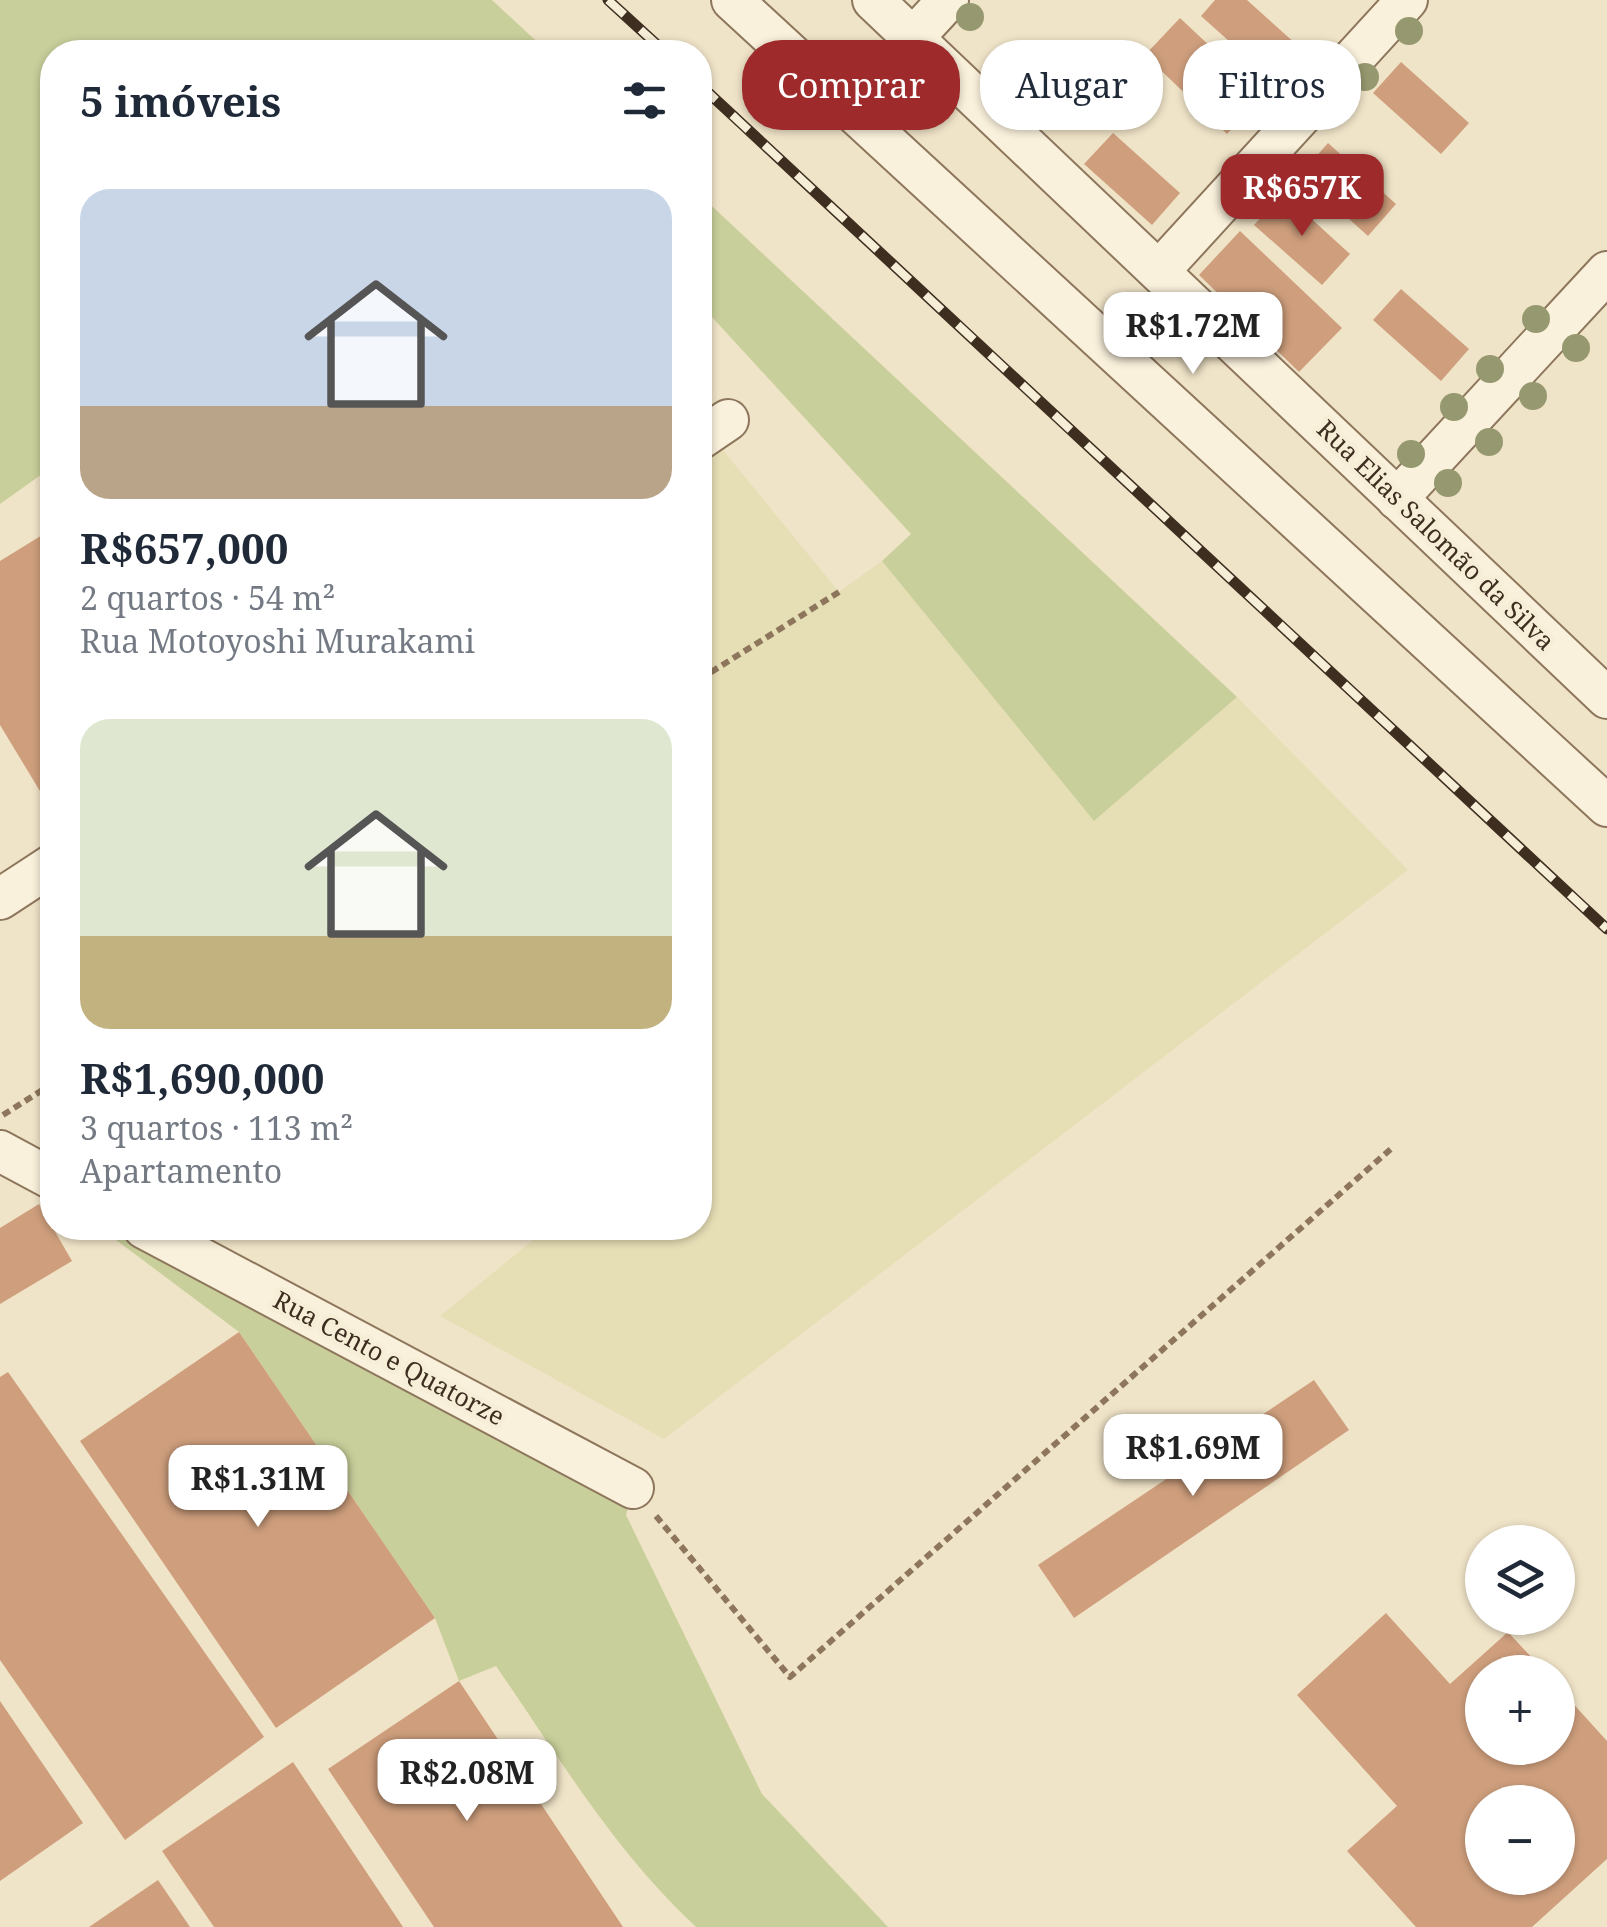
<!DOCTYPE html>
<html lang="pt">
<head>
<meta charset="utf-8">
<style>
  body { margin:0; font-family:"Noto Serif",serif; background:#f6f6f7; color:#1f2937; height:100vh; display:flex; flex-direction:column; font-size:38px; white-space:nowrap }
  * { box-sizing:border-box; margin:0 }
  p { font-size:32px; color:#747a83 }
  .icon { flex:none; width:55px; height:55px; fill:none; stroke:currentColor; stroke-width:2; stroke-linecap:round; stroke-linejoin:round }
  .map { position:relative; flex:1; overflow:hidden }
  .side { position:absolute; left:40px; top:40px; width:672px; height:1200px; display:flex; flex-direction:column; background:#fff; border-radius:40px; box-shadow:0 2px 8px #0004 }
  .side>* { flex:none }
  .banner { position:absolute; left:742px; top:40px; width:712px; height:90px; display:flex; gap:20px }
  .tools { position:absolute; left:1465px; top:1525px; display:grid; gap:20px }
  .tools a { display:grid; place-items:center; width:110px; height:110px; border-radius:50%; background:#fff; box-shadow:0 2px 8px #0004; font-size:50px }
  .price { position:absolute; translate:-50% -85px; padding:0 22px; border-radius:20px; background:#fff; color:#222; font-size:32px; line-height:65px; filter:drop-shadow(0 2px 5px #0008) }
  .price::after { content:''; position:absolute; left:50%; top:60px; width:30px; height:22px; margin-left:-15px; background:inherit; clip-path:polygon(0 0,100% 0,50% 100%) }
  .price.selected { background:#9e2a2b; color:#fff }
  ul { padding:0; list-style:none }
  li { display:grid; align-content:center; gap:20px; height:530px; padding:0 40px }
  li span { display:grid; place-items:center; height:310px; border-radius:30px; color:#555 }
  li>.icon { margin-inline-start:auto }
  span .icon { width:180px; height:180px; fill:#fffc; stroke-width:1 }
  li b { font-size:42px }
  h2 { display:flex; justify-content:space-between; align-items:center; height:120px; padding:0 40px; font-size:42px }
  .chip { padding:0 35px; border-radius:40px; background:#fff; box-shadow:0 2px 8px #0004; font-size:35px; line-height:90px }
  .chip.selected { background:#9e2a2b; color:#fff }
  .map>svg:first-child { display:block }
  .farmland { fill:#e6deb5 }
  .green { fill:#c9cf9b }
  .building { fill:#cf9f7d; fill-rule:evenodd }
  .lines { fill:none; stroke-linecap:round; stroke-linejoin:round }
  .minor-casing { stroke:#8d765c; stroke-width:44 }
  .path { stroke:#8d765c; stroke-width:6; stroke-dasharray:8 5; stroke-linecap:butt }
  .minor { stroke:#faf1dc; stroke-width:40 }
  .rail-casing { stroke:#3d2e20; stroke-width:11 }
  .rail { stroke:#f7eed8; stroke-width:8; stroke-dasharray:22; stroke-linecap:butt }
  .tree { fill:#96986f }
  .labels { text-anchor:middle; stroke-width:9; stroke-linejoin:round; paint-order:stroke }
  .street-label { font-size:25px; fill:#3d2e20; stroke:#f7eed8 }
</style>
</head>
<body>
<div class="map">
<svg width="1607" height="1927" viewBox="0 0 1607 1927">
  <rect width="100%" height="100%" fill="#f0e4c8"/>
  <path class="farmland" d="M700,422l139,170 43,-31 212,260 143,-124 171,173 -744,569 -224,-123 108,-88h152z"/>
  <g class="green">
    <path d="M0,0h492l56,52h-496v415l-52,37z"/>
    <path d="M700,195l537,502 -143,124 -212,-260 29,-27 -211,-230z"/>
    <path d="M100,1228h44l489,260 -7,27 136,279 126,133h-192c-81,-75 -138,-171 -200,-261l-37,15 -24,-63 -196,-286z"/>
  </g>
  <g class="building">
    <path d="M1215,0h32l50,45 -28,32 -68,-61z"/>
    <path d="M1180,18l83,78 -36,38 -82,-79z"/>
    <path d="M1401,62l68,61 -28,31 -68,-61z"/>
    <path d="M1113,133l67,60 -28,32 -68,-61z"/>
    <path d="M1328,143l68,61 -28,32 -68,-61z"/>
    <path d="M1283,193l67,61 -28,31 -68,-60z"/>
    <path d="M1240,231l102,97 -43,44 -100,-97z"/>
    <path d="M1401,289l68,60 -28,32 -68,-61z"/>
    <path d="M52,529v282l-52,-86v-164z"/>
    <path d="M39,1204l33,57 -72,43v-76z"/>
    <path d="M239,1332l196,286 -159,110 -196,-287z"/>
    <path d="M8,1372l256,365 -139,103 -125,-180v-283z"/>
    <path d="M1314,1380l35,50 -275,188 -36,-53z"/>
    <path d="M1386,1613l64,71 58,-52 37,40h-63v76h76v-61l49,54v118l-75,68h-116l-69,-76 50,-45 -100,-111zM1482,1802h76v76h-76z"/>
    <path d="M459,1681l164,246h-189l-106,-158z"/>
    <path d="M0,1701l83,122 -83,58z"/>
    <path d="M293,1762l110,165h-189l-52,-76z"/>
    <path d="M158,1880l32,47h-101z"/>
  </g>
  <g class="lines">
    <g class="minor-casing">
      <g id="minor">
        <path d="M732,0l875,806"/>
        <path d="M873,0l734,698"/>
        <path d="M913,38l35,-38"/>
        <path d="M1159,271l248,-271"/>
        <path d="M700,439l28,-19"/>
        <path d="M1397,499l210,-227"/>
        <path d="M0,899l52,-34"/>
        <path d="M0,1151l52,28"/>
        <path d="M144,1228l489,260"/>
      </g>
    </g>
    <g class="path">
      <path d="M700,679l139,-87"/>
      <path d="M3,1115l49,-31"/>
      <path d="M656,1516l134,161 602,-529"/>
    </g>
    <use href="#minor" class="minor"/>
    <g class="rail-casing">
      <g id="rail">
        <path d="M608,0l57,52"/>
        <path d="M700,85l907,844"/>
      </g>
    </g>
    <use href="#rail" class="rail"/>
  </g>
  <g class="tree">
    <circle cx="970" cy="17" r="14"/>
    <circle cx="1409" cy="31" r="14"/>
    <circle cx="1365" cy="77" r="14"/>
    <circle cx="1536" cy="319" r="14"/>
    <circle cx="1576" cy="348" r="14"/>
    <circle cx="1490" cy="369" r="14"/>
    <circle cx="1533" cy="396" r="14"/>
    <circle cx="1454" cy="407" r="14"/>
    <circle cx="1489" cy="442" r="14"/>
    <circle cx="1411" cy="454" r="14"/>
    <circle cx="1448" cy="483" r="14"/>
  </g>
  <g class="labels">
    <g class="street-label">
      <text transform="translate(1436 535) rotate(44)" y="9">Rua Elias Salomão da Silva</text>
      <text transform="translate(389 1358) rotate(28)" y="9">Rua Cento e Quatorze</text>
    </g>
  </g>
</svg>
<div class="tools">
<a><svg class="icon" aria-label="layers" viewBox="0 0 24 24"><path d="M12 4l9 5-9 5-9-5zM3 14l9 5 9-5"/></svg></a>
<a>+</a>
<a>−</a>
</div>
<b class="price selected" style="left:1302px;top:239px">R$657K</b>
<b class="price" style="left:1193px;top:377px">R$1.72M</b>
<b class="price" style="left:1193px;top:1499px">R$1.69M</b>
<b class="price" style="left:258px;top:1530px">R$1.31M</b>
<b class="price" style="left:467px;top:1824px">R$2.08M</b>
<div class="banner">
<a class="chip selected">Comprar</a>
<a class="chip">Alugar</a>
<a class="chip">Filtros</a>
</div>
<section class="side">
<h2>5 imóveis<svg class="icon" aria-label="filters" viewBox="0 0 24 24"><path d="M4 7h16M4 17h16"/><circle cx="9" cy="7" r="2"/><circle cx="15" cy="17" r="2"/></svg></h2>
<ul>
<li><span style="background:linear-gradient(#c9d6e8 70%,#b9a48a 0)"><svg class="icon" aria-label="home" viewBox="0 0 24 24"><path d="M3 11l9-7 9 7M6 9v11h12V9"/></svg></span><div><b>R$657,000</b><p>2 quartos · 54 m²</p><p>Rua Motoyoshi Murakami</p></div></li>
<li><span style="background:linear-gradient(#dfe7d0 70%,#c2b280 0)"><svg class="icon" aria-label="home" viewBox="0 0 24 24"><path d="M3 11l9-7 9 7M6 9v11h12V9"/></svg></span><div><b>R$1,690,000</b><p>3 quartos · 113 m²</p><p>Apartamento</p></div></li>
</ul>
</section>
</div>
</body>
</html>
